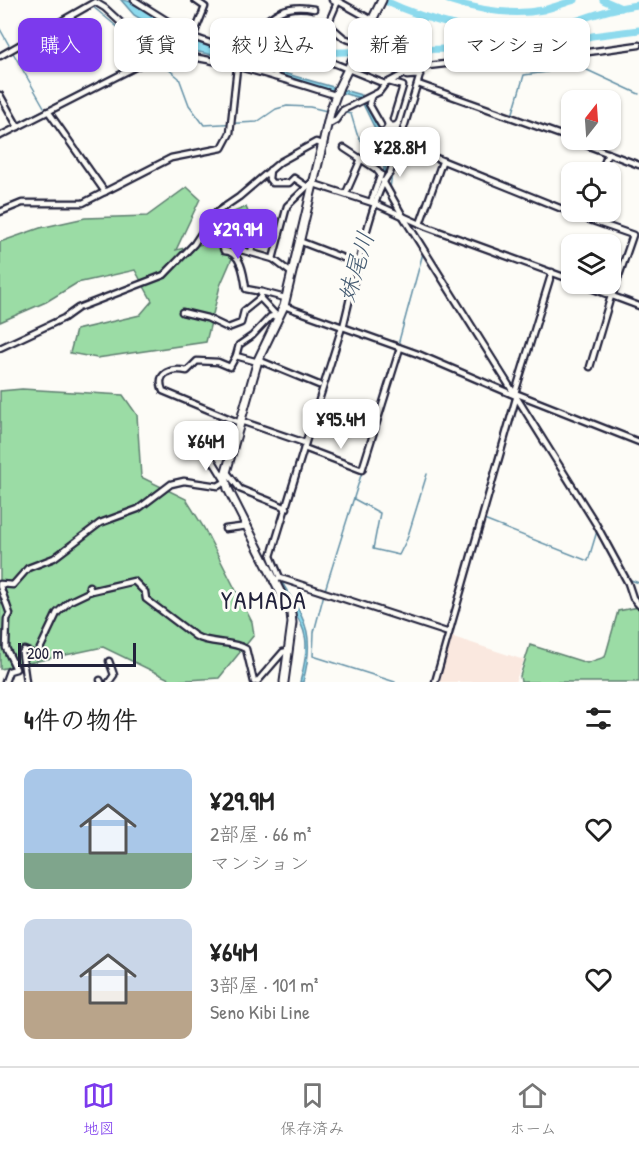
<!DOCTYPE html>
<html lang="ja">
<head>
<meta charset="utf-8">
<style>
  body { margin:0; font-family:"Patrick Hand","Klee One",sans-serif; background:#f2f2f2; color:#222; height:100vh; display:flex; flex-direction:column; font-size:22px; white-space:nowrap }
  * { box-sizing:border-box; margin:0 }
  p { font-size:20px; color:#767676 }
  .icon { flex:none; width:33px; height:33px; fill:none; stroke:currentColor; stroke-width:2; stroke-linecap:round; stroke-linejoin:round }
  .map { position:relative; height:682px; overflow:hidden }
  .details { display:flex; flex-direction:column; background:#fff; flex:1 }
  .details>* { flex:none }
  .hud { position:absolute; left:18px; top:18px; width:603px; height:54px; display:flex; gap:12px }
  .needle { width:39px; rotate:17deg }
  .tools { position:absolute; left:561px; top:90px; display:grid; gap:12px }
  .tools a { display:grid; place-items:center; width:60px; height:60px; border-radius:12px; background:#fff; box-shadow:0 2px 4px #0004; font-size:30px }
  .scale { position:absolute; left:18px; bottom:15px; width:118px; box-sizing:border-box; padding-left:6px; border:3px solid #22223b; border-top:0; font-size:16px; line-height:21px; white-space:nowrap; color:#22223b; -webkit-text-stroke:4px #fdfcf7; paint-order:stroke }
  .price { position:absolute; translate:-50% -51px; padding:0 14px; border-radius:12px; background:#fff; color:#222; font-size:20px; line-height:39px; filter:drop-shadow(0 2px 3px #0008) }
  .price::after { content:''; position:absolute; left:50%; top:36px; width:18px; height:14px; margin-left:-9px; background:inherit; clip-path:polygon(0 0,100% 0,50% 100%) }
  .price.current { background:#7c3aed; color:#fff }
  ul { padding:0; list-style:none }
  li { display:flex; align-items:center; gap:18px; height:150px; padding:0 24px }
  li span { display:grid; place-items:center; flex:none; width:168px; height:120px; border-radius:12px; color:#555 }
  li>.icon { margin-inline-start:auto }
  span .icon { width:72px; height:72px; fill:#fffc; stroke-width:1 }
  li b { font-size:26px }
  h2 { display:flex; justify-content:space-between; align-items:center; height:72px; padding:0 24px; font-size:26px }
  .pill { padding:0 21px; border-radius:12px; background:#fff; box-shadow:0 2px 4px #0004; font-size:21px; line-height:54px }
  .pill.current { background:#7c3aed; color:#fff }
  .tabs { display:flex; justify-content:space-around; align-items:center; height:84px; border-top:2px solid #e0e0e0; background:#fff; font-size:16px; color:#767676 }
  .tabs a { display:grid; justify-items:center; gap:3px }
  .tabs .current { color:#7c3aed }
  .map>svg:first-child { display:block }
  .built { fill:#fae8df }
  .green { fill:#9bdca5; stroke:#5e7f70; stroke-width:1.5 }
  .water { fill:#8ddaed; stroke:#6290a6; stroke-width:1.5 }
  .lines { fill:none; stroke-linecap:round; stroke-linejoin:round }
  .stream { stroke:#6290a6; stroke-width:1.5 }
  .river { stroke:#8ddaed; stroke-width:7 }
  .street-casing { stroke:#22223b; stroke-width:9 }
  .secondary-casing { stroke:#22223b; stroke-width:11 }
  .street { stroke:#fdfcf7; stroke-width:4.5 }
  .secondary { stroke:#fdfcf7; stroke-width:7 }
  .labels { text-anchor:middle; stroke-width:6; stroke-linejoin:round; paint-order:stroke }
  .water-label { font-size:24px; font-style:italic; fill:#425970; stroke:#fdfcf7 }
  .quarter-label { font-size:26px; letter-spacing:1.5px; fill:#22223b; stroke:#fdfcf7 }
</style>
</head>
<body>
<div class="map">
<svg width="639" height="682" viewBox="0 0 639 682">
  <rect width="100%" height="100%" fill="#fdfcf7"/>
  <filter id="ink" filterUnits="userSpaceOnUse"><feTurbulence type="fractalNoise" baseFrequency=".0167" numOctaves="2"/><feDisplacementMap in="SourceGraphic" scale="12" xChannelSelector="R" yChannelSelector="G"/><feConvolveMatrix kernelMatrix="1 2 1 2 8 2 1 2 1" color-interpolation-filters="sRGB"/></filter>
  <g filter="url(#ink)">
    <path class="built" d="M450,636l74,24 -9,22h-79z"/>
    <g class="green">
      <path d="M187,187l13,12 -24,51 35,-8 20,-29 15,-6 4,10 -30,69 -14,56 -109,16 -27,-5 6,-23 64,-15 12,-14 -17,-31 -58,13 -31,19 -46,20v-80l40,-14 45,-10 62,-2z"/>
      <path d="M22,389l101,6 14,20 4,62 45,22 18,29 48,94 2,13 -35,43 -46,3 -70,-34 -103,22v-278z"/>
      <path d="M639,607v75h-118l-1,-6 10,-31 57,18 18,-6 13,-46z"/>
    </g>
    <path class="water" d="M121,0c19,0 53,30 73,39 21,10 41,11 64,12l15,19 88,25 21,38 4,37 -116,389c24,54 50,59 33,123h-3c15,-55 0,-54 -22,-100 -4,-9 -10,-17 -10,-27l75,-241 20,-80 21,-65 -4,-30 -20,-41 -91,-25 -27,-12 -48,-10 -60,-36z"/>
    <g class="lines">
      <g class="stream">
        <path d="M92,6l87,72 10,27 15,20 53,-3 19,-13 11,-3 23,1 17,4"/>
        <path d="M0,29l10,18"/>
        <path d="M12,51l32,56"/>
        <path d="M431,91l75,27"/>
        <path d="M334,111l17,3 6,20 20,33"/>
        <path d="M411,111l8,-23"/>
        <path d="M512,116l12,-41 23,-3 25,-9 67,31"/>
        <path d="M20,122l98,-50 28,-21"/>
        <path d="M0,133l14,-8"/>
        <path d="M424,155l31,13"/>
        <path d="M490,182l35,14"/>
        <path d="M387,184l19,32"/>
        <path d="M390,189l2,-16"/>
        <path d="M568,214l12,5"/>
        <path d="M409,220l10,17"/>
        <path d="M403,222l5,6"/>
        <path d="M411,223l32,12"/>
        <path d="M509,260l63,23"/>
        <path d="M573,284l35,13"/>
        <path d="M612,299l27,10"/>
        <path d="M466,312l49,76"/>
        <path d="M593,348l3,-9"/>
        <path d="M393,363l30,-110"/>
        <path d="M521,398l71,115 28,51"/>
        <path d="M354,499l26,14 -7,36 26,6 8,-16 20,-65"/>
        <path d="M484,520l104,41 9,-30"/>
        <path d="M465,569l48,-171"/>
        <path d="M628,579l11,4"/>
        <path d="M325,590l37,-118"/>
        <path d="M324,594l-10,38 -1,24 82,26"/>
        <path d="M433,682l9,-33"/>
      </g>
      <g class="river">
        <path d="M383,0c40,19 113,42 157,31 34,-7 64,-23 99,-26"/>
        <path d="M448,0c30,10 64,16 95,10 11,-3 22,-7 32,-10"/>
        <path d="M603,0l18,8"/>
        <path d="M256,58l23,-4 165,-5 71,9 77,-22 47,-6"/>
      </g>
      <g class="street-casing">
        <g id="street">
          <path d="M134,0l59,37 31,11h74l30,-24"/>
          <path d="M332,0l5,3 -9,21 16,14 17,6"/>
          <path d="M336,0l36,20"/>
          <path d="M302,27l6,5 2,8"/>
          <path d="M193,37l12,-30 -10,-7"/>
          <path d="M231,48c32,-15 38,-48 83,-39"/>
          <path d="M0,56l95,-54 10,6 52,48"/>
          <path d="M275,77l2,-18 54,3 54,22"/>
          <path d="M389,82l14,4 -10,33"/>
          <path d="M418,84l154,55"/>
          <path d="M0,95l18,32"/>
          <path d="M371,97l-2,7 12,21"/>
          <path d="M48,111l57,81"/>
          <path d="M327,125l9,-5 7,-10 36,-18 6,-8 17,-9 26,-9 34,-4 69,5 50,-14 58,-8"/>
          <path d="M0,136l155,-79c29,-11 146,28 180,38"/>
          <path d="M573,140l66,25"/>
          <path d="M399,143l188,76"/>
          <path d="M344,148l32,21 4,5"/>
          <path d="M270,170l-1,9 3,4h17l5,-5 12,8"/>
          <path d="M601,172l7,-19"/>
          <path d="M383,181l21,37 192,306 32,59 5,15 6,7"/>
          <path d="M314,184l62,20 51,23 145,53"/>
          <path d="M346,193l15,-34"/>
          <path d="M371,202l10,-28"/>
          <path d="M0,212l22,-9h61l88,-45 51,-10 8,-15 7,-65"/>
          <path d="M589,212l-2,7 46,16 -21,61"/>
          <path d="M420,224l22,-62"/>
          <path d="M299,241l60,23"/>
          <path d="M251,252l4,-16"/>
          <path d="M273,259l14,-53 27,-26"/>
          <path d="M580,284l59,22"/>
          <path d="M262,292l-16,-3c-2,-15 -5,-38 -22,-38l-7,-19 16,3 1,13 39,11 17,13"/>
          <path d="M260,298l15,16"/>
          <path d="M284,306l134,48 98,42"/>
          <path d="M182,312l25,6 21,10 13,-5 3,-12 16,-13 2,-6 23,6"/>
          <path d="M342,327l-38,121 58,22 38,-122"/>
          <path d="M343,327c8,-30 29,-136 47,-154l30,-98 -13,1"/>
          <path d="M0,348l64,-30 14,-10 86,-33 30,-31 20,-30 25,-17 41,-35 36,-20 8,3"/>
          <path d="M236,356l3,-11 13,-9 18,-19 10,-3"/>
          <path d="M258,360l61,25"/>
          <path d="M590,367l21,-71"/>
          <path d="M515,393l124,49"/>
          <path d="M515,393l37,-121"/>
          <path d="M241,421l64,22"/>
          <path d="M240,423l-77,-32c-8,-19 9,-23 24,-20l10,-10 21,1 12,5 6,-11 22,6"/>
          <path d="M206,450l18,29"/>
          <path d="M226,471l14,18 47,19"/>
          <path d="M225,529l23,-3"/>
          <path d="M280,578l-9,-22 33,-108"/>
          <path d="M273,581l7,-3 169,55"/>
          <path d="M0,584l13,1 15,-17 26,-10 46,-35 38,-14 33,-25 13,-3 34,5 7,-4"/>
          <path d="M0,586l10,28 -3,5 -1,29 10,21 -7,2 -4,11"/>
          <path d="M89,586l2,5 43,-10 11,11 1,7 49,37c16,9 36,4 51,13l8,33"/>
          <path d="M109,661l5,14 -5,7"/>
          <path d="M100,680l1,2"/>
          <path d="M26,682l-4,-29 2,-3 13,5 20,-42 13,-12 21,-10"/>
          <path d="M257,682l26,-30 5,-1"/>
          <path d="M435,682l82,-287"/>
        </g>
      </g>
      <g class="secondary-casing">
        <path id="secondary" d="M284,682l8,-59 -1,-10 -63,-124 -3,-13 33,-116 26,-54 47,-197 8,-22 43,-87"/>
      </g>
      <use href="#street" class="street"/>
      <use href="#secondary" class="secondary"/>
    </g>
  </g>
  <g class="labels">
    <g class="water-label">
      <text transform="translate(356 267) rotate(-73)" y="8">妹尾川</text>
    </g>
    <g class="quarter-label">
      <text x="264" y="609">YAMADA</text>
    </g>
  </g>
</svg>
<div class="tools">
<a><svg class="needle" viewBox="-14 -14 28 28"><path d="M0-13l5 13h-10z" fill="#e53935"/><path d="M0 13l5-13h-10z" fill="#767676"/></svg></a>
<a><svg class="icon" aria-label="locate" viewBox="0 0 24 24"><circle cx="12" cy="12" r="6"/><path d="M12 2v4M12 18v4M2 12h4M18 12h4"/></svg></a>
<a><svg class="icon" aria-label="layers" viewBox="0 0 24 24"><path d="M12 4l9 5-9 5-9-5zM3 14l9 5 9-5"/></svg></a>
</div>
<div class="scale">200 m</div>
<b class="price" style="left:400px;top:178px">¥28.8M</b>
<b class="price current" style="left:238px;top:260px">¥29.9M</b>
<b class="price" style="left:341px;top:450px">¥95.4M</b>
<b class="price" style="left:206px;top:472px">¥64M</b>
<div class="hud">
<a class="pill current">購入</a>
<a class="pill">賃貸</a>
<a class="pill">絞り込み</a>
<a class="pill">新着</a>
<a class="pill">マンション</a>
</div>
</div>
<section class="details">
<h2>4件の物件<svg class="icon" aria-label="filters" viewBox="0 0 24 24"><path d="M4 7h16M4 17h16"/><circle cx="9" cy="7" r="2"/><circle cx="15" cy="17" r="2"/></svg></h2>
<ul>
<li><span style="background:linear-gradient(#a9c7e8 70%,#7fa58c 0)"><svg class="icon" aria-label="home" viewBox="0 0 24 24"><path d="M3 11l9-7 9 7M6 9v11h12V9"/></svg></span><div><b>¥29.9M</b><p>2部屋 · 66 m²</p><p>マンション</p></div><svg class="icon" aria-label="heart" viewBox="0 0 24 24"><path d="M12 20l-8-8c-3-5 5-10 8-4 3-6 11-1 8 4z"/></svg></li>
<li><span style="background:linear-gradient(#c9d6e8 60%,#b9a48a 0)"><svg class="icon" aria-label="home" viewBox="0 0 24 24"><path d="M3 11l9-7 9 7M6 9v11h12V9"/></svg></span><div><b>¥64M</b><p>3部屋 · 101 m²</p><p>Seno Kibi Line</p></div><svg class="icon" aria-label="heart" viewBox="0 0 24 24"><path d="M12 20l-8-8c-3-5 5-10 8-4 3-6 11-1 8 4z"/></svg></li>
</ul>
</section>
<nav class="tabs">
<a class="current"><svg class="icon" aria-label="map" viewBox="0 0 24 24"><path d="M3 6l6-2 6 2 6-2v14l-6 2-6-2-6 2zM9 4v14M15 6v14"/></svg>地図</a>
<a><svg class="icon" aria-label="saved" viewBox="0 0 24 24"><path d="M7 4h10v16l-5-4-5 4z"/></svg>保存済み</a>
<a><svg class="icon" aria-label="home" viewBox="0 0 24 24"><path d="M3 11l9-7 9 7M6 9v11h12V9"/></svg>ホーム</a>
</nav>
</body>
</html>
